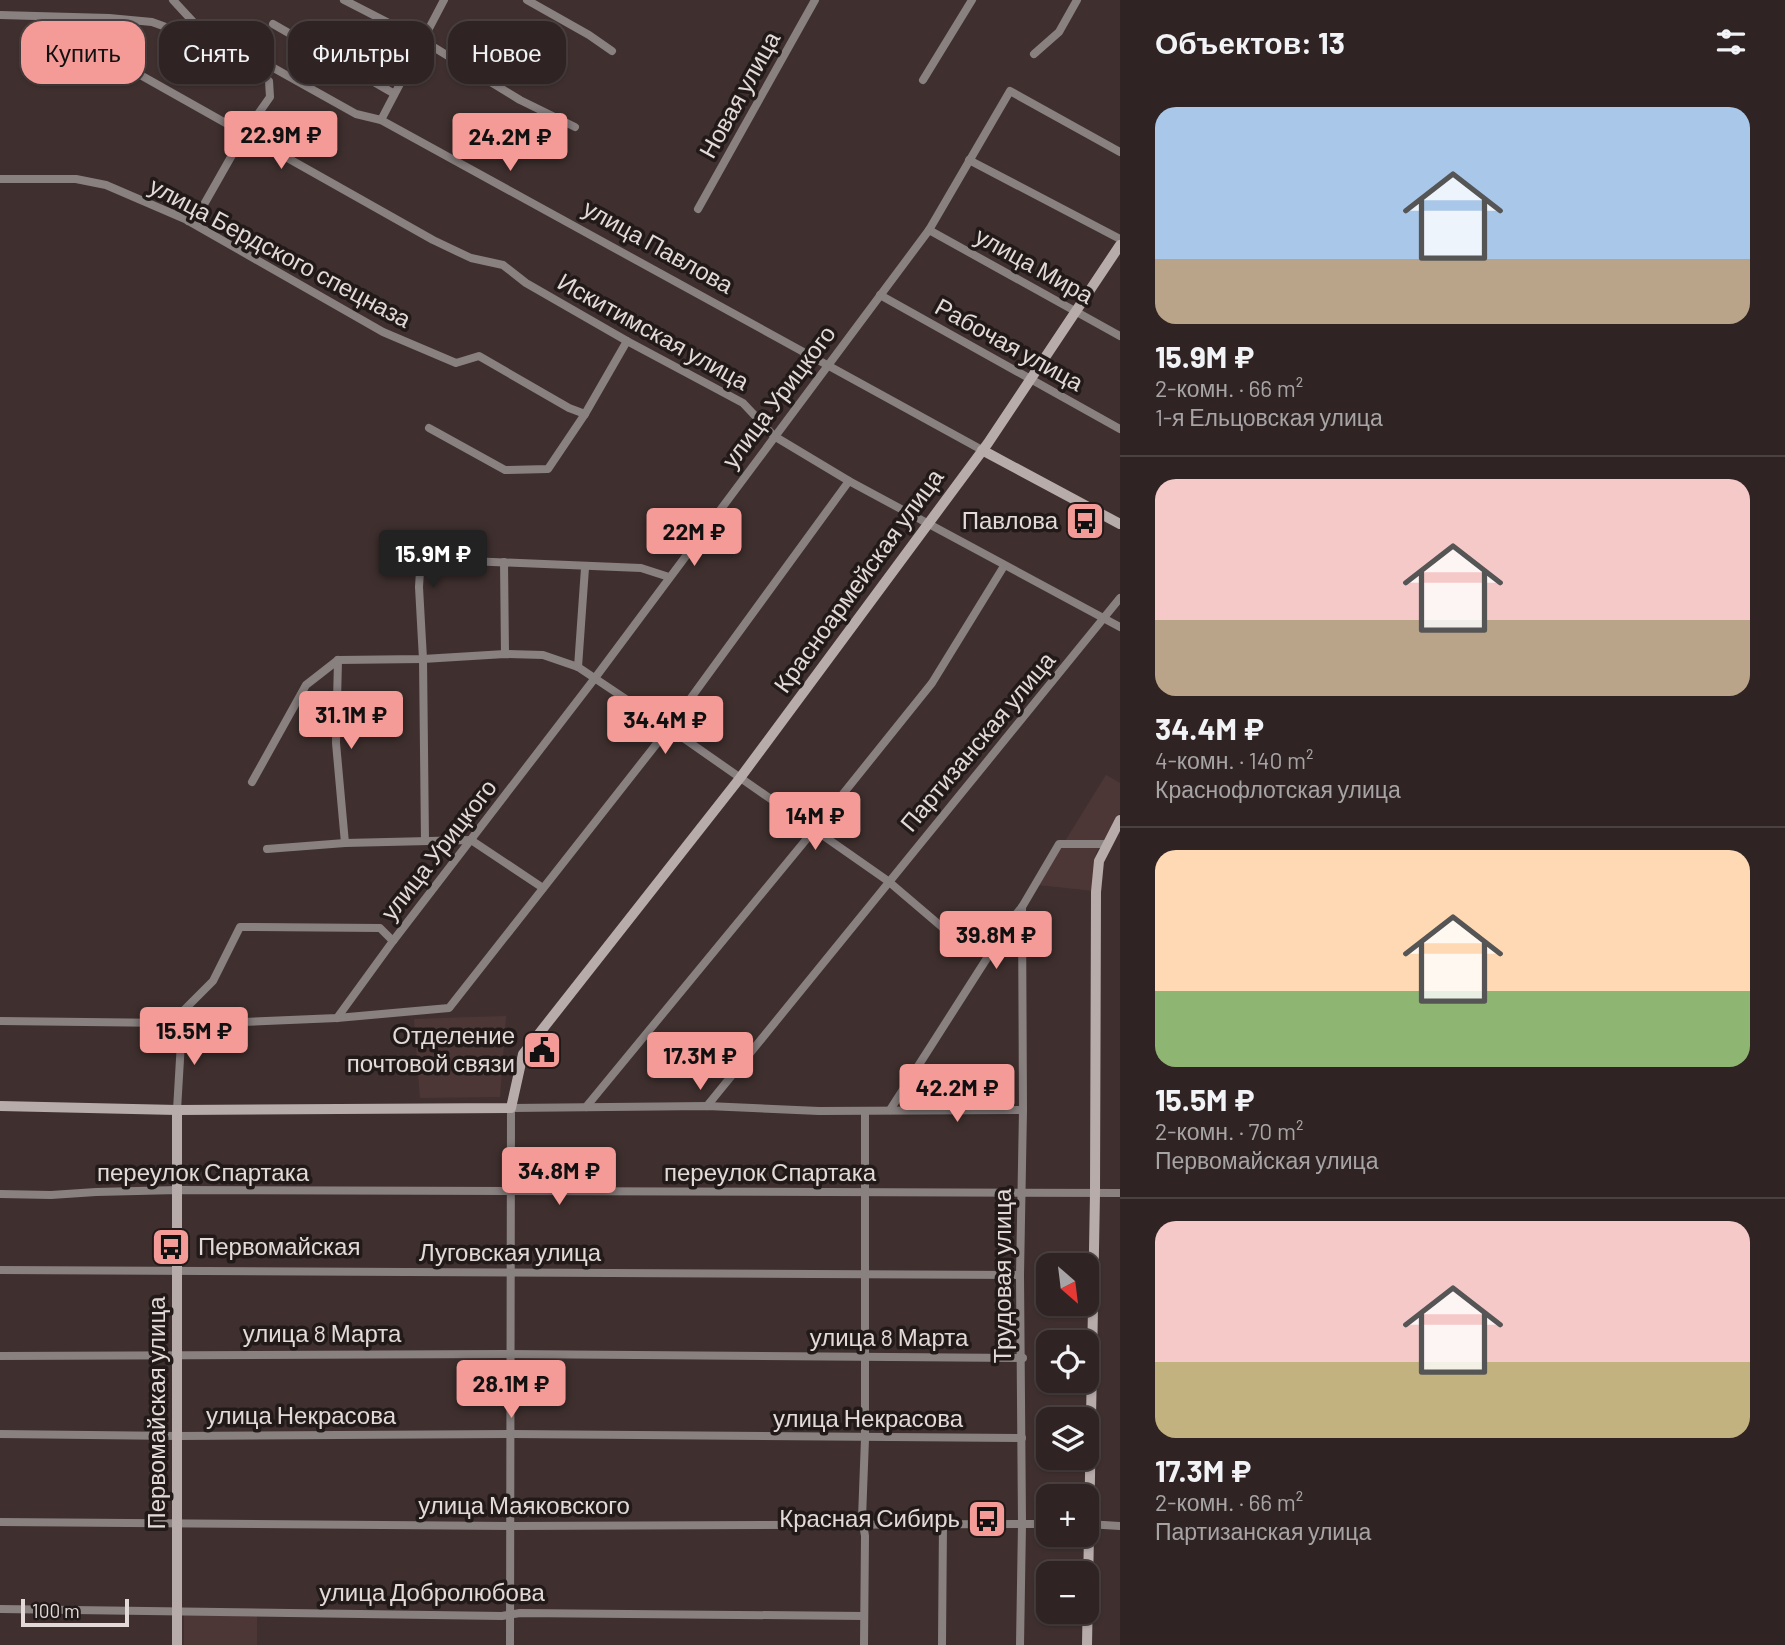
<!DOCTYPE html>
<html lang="ru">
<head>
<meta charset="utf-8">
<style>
  body { margin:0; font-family:Barlow,sans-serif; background:#3b3030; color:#f1f3f6; height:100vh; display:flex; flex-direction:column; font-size:26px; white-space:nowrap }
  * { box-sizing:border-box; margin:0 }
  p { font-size:23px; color:#a7a4a6 }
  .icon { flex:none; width:38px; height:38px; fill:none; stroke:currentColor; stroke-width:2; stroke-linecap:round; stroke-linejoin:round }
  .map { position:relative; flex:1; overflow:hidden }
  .sheet { display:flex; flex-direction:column; background:#2f2423; width:665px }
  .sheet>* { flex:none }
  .top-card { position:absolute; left:21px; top:21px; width:665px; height:63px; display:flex; gap:14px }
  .needle { width:46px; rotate:152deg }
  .controls { position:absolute; left:1036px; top:1253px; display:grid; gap:14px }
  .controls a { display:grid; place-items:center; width:63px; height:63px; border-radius:14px; background:#2f2423; box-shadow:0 2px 5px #0004,0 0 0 2px #4a4141; font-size:35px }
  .scale { position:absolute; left:21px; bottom:18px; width:108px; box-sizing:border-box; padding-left:7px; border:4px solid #e2d9d8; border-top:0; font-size:19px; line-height:24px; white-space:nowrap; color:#e2d9d8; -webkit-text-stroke:5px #211a19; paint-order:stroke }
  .price { position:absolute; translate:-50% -60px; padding:0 16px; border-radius:7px; background:#f59b97; color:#111; font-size:23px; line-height:46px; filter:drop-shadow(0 2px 4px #0008) }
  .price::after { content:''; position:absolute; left:50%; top:42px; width:21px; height:16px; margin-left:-10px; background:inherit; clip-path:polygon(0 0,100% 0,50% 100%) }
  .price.active { background:#222; color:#fff }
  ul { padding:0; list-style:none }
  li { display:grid; align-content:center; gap:14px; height:371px; padding:0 35px }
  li+li { border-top:2px solid #4a4141 }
  li span { display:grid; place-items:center; height:217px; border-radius:21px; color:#555 }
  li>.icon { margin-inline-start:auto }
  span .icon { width:126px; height:126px; fill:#fffc; stroke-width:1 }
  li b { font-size:30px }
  h2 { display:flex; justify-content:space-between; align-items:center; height:84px; padding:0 35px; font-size:30px }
  .chip { padding:0 24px; border-radius:21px; background:#2f2423; box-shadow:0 2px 5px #0004,0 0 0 2px #4a4141; font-size:24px; line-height:63px }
  .chip.active { background:#f59b97; color:#111 }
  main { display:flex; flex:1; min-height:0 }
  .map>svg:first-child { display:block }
  .built { fill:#4d3736 }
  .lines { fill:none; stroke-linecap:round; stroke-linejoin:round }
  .street { stroke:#898180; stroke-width:8 }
  .secondary { stroke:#b8acab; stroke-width:10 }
  .labels { text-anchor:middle; stroke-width:7; stroke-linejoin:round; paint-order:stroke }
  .street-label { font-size:24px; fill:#e2d9d8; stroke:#211a19 }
  .poi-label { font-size:24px; fill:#e2d9d8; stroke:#211a19; text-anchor:end }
</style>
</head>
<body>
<main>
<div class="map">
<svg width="1120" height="1645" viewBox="0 0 1120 1645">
  <rect width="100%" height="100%" fill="#3f302f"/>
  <g class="built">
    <path d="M1106,775l14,8v30l-24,40 -2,38 -56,-6z"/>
    <path d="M506,1016l-6,81 -80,1 -6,-79z"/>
    <path d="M184,1613l73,1v31h-73z"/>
  </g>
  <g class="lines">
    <g class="street">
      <path d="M173,0l24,26 35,21"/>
      <path d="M344,0l78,40 98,60 55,27"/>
      <path d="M527,0l62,35 23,16"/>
      <path d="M0,15l109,3 43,4 111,40 93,52 25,6 601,330"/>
      <path d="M273,24l120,69"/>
      <path d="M1034,54l25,-22 18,-32"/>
      <path d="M34,72h101l298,168 38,18 32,7 23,18 101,58 116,62 31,33 75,45 271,146"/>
      <path d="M923,80l49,-80"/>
      <path d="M381,120l63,-120"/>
      <path d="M969,160l151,79"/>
      <path d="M0,179h76l30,6 79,34 198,113 73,31 23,-7 90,52 16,6"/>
      <path d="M698,209l117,-209"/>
      <path d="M188,221l10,-6 46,-81 26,-37 -1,-16 -20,-23"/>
      <path d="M929,230l191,106"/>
      <path d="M880,295l240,134"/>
      <path d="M429,428l76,42 43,-1 37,-55 42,-73"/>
      <path d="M504,562l1,92"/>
      <path d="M338,660l85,-1 82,-5 38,1 35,12 91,61 219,153 61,52 15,4 48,-18"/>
      <path d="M338,660l-2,83 9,100"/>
      <path d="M578,667l7,-99"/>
      <path d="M252,782l54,-97 32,-25"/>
      <path d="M425,841l-2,-182 -4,-72 1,-16 12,-16 37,6 172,7 28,9"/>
      <path d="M267,849l78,-6 126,-3 72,48"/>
      <path d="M184,1010l29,-29 27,-54 140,1 13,13"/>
      <path d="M176,1017l-5,6 10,19 -4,68"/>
      <path d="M337,1018l56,-77 202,-263 334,-448 81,-139 110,61"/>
      <path d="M0,1021l171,2"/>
      <path d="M181,1042l37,-19 119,-5 112,-10 220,-280 180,-247"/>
      <path d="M707,1106l413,-508"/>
      <path d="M586,1107l228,-277 118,-147 72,-117"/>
      <path d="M890,1110l122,-191 10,-12 37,-63h48"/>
      <path d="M0,1194l51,1 45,-3 82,-2 942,3"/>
      <path d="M0,1270l1020,5"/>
      <path d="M0,1356l505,-2 518,4"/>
      <path d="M0,1434l178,2 333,-2 511,4"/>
      <path d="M0,1522l511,4 537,-2"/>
      <path d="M1087,1524l33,2"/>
      <path d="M0,1609l502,7 18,-3 344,3"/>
      <path d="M510,1645l1,-537 196,-2 112,5 204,-1"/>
      <path d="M864,1645l1,-109 -3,-18 3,-79v-328"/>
      <path d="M942,1645l1,-122"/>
      <path d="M1020,1645l2,-121 -2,-249 3,-165 -1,-203"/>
    </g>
    <g class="secondary">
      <path d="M982,450l138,74"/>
      <path d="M0,1106l177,4 334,-2 12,-54 217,-276 248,-335 132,-198"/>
      <path d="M177,1110v535"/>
      <path d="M1087,1645l8,-452 1,-301 3,-31 21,-41"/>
    </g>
  </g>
  <defs>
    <g id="bus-square" transform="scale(2.0125)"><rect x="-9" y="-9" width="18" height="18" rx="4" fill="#f59b97" stroke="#211a19"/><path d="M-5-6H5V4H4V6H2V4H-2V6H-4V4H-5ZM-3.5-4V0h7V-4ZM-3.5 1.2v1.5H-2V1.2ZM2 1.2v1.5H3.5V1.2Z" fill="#111"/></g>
    <g id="civic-square" transform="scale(2.0125)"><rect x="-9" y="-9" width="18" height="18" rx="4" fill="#f59b97" stroke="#211a19"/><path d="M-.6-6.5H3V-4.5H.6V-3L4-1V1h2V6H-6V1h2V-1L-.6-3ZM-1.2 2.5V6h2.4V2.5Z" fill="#111"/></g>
  </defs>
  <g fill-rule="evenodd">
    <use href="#bus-square" x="1085" y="521"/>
    <use href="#civic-square" x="542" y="1050"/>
    <use href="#bus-square" x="171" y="1247"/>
    <use href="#bus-square" x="987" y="1519"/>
  </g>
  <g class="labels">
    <g class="street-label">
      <text transform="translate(740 95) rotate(-61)" y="8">Новая улица</text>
      <text transform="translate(658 247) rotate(29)" y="8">улица Павлова</text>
      <text transform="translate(280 253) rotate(28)" y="8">улица Бердского спецназа</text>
      <text transform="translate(1034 266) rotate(29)" y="8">улица Мира</text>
      <text transform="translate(653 332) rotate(29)" y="8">Искитимская улица</text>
      <text transform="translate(1009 345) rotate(29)" y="8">Рабочая улица</text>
      <text transform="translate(779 397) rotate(-53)" y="8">улица Урицкого</text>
      <text transform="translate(859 581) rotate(-54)" y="8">Красноармейская улица</text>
      <text transform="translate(978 742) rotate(-50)" y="8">Партизанская улица</text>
      <text transform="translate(439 850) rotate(-52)" y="8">улица Урицкого</text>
      <text x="203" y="1181">переулок Спартака</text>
      <text x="770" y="1181">переулок Спартака</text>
      <text x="510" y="1261">Луговская улица</text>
      <text transform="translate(1003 1276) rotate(-90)" y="8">Трудовая улица</text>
      <text x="322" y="1342">улица 8 Марта</text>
      <text x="889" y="1346">улица 8 Марта</text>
      <text transform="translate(157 1413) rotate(-90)" y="8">Первомайская улица</text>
      <text x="301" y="1424">улица Некрасова</text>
      <text x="868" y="1427">улица Некрасова</text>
      <text x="524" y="1514">улица Маяковского</text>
      <text x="432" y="1601">улица Добролюбова</text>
    </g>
    <g class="poi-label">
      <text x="1058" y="529">Павлова</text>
      <text x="515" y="1044">Отделение<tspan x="515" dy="28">почтовой связи</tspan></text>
      <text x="198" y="1255" text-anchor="start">Первомайская</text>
      <text x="960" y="1527">Красная Сибирь</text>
    </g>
  </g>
</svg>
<div class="controls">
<a><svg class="needle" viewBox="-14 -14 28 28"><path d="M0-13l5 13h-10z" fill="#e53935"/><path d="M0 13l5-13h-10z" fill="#a7a4a6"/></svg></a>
<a><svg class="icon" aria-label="locate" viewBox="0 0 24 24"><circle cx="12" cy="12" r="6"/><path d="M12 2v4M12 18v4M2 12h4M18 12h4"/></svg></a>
<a><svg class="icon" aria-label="layers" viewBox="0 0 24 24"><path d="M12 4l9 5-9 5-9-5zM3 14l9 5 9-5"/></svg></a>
<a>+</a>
<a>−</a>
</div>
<div class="scale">100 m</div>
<b class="price" style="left:281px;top:171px">22.9M ₽</b>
<b class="price" style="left:510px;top:173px">24.2M ₽</b>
<b class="price" style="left:694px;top:568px">22M ₽</b>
<b class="price active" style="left:433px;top:590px">15.9M ₽</b>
<b class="price" style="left:351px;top:751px">31.1M ₽</b>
<b class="price" style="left:665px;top:756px">34.4M ₽</b>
<b class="price" style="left:815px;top:852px">14M ₽</b>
<b class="price" style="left:996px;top:971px">39.8M ₽</b>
<b class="price" style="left:194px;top:1067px">15.5M ₽</b>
<b class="price" style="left:700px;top:1092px">17.3M ₽</b>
<b class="price" style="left:957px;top:1124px">42.2M ₽</b>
<b class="price" style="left:559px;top:1207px">34.8M ₽</b>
<b class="price" style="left:511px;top:1420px">28.1M ₽</b>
<div class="top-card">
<a class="chip active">Купить</a>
<a class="chip">Снять</a>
<a class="chip">Фильтры</a>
<a class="chip">Новое</a>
</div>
</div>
<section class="sheet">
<h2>Объектов: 13<svg class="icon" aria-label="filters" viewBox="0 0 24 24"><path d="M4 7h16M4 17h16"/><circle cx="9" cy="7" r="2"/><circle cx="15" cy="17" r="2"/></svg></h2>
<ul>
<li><span style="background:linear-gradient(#a9c7e8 70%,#b9a48a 0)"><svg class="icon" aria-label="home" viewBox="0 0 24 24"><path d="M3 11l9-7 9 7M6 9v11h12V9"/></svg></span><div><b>15.9M ₽</b><p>2-комн. · 66 m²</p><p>1-я Ельцовская улица</p></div></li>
<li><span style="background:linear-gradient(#f6c9c9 65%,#b9a48a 0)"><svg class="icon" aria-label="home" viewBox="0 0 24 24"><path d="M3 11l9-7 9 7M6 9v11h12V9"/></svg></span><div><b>34.4M ₽</b><p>4-комн. · 140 m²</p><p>Краснофлотская улица</p></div></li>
<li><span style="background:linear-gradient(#ffd9b3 65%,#8fb573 0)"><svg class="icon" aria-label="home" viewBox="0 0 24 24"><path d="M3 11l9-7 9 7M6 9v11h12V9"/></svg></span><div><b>15.5M ₽</b><p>2-комн. · 70 m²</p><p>Первомайская улица</p></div></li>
<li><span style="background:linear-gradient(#f6c9c9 65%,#c2b280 0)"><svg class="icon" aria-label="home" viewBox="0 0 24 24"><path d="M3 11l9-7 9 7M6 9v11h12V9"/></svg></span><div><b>17.3M ₽</b><p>2-комн. · 66 m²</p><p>Партизанская улица</p></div></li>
</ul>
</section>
</main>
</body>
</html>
